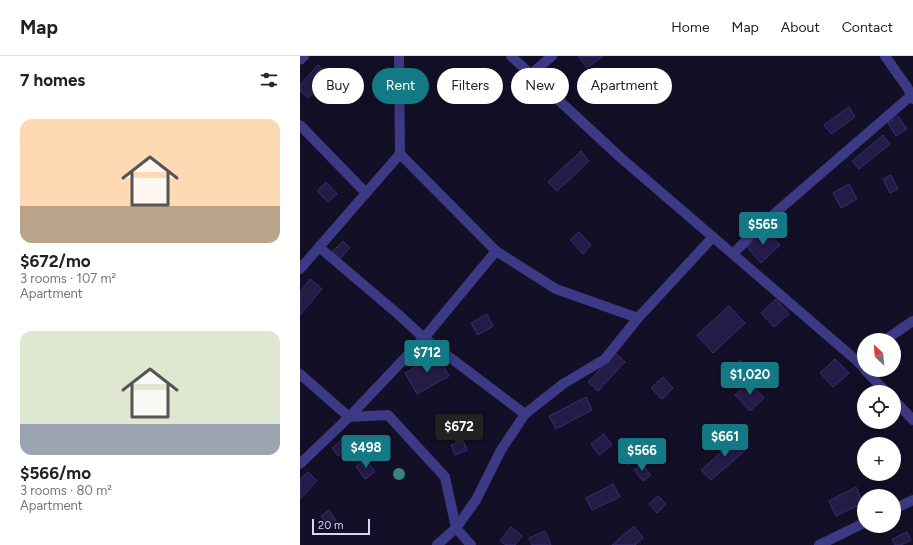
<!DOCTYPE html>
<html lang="en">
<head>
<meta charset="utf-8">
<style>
  body { margin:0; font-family:Figtree,sans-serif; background:#f6f6f6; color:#222; height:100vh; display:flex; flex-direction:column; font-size:15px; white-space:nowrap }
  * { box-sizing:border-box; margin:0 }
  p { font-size:13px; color:#767676 }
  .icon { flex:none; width:22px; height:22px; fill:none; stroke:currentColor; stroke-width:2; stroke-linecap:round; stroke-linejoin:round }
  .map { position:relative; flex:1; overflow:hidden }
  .sheet { display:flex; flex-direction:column; background:#fff; width:300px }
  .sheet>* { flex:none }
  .banner { position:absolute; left:12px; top:12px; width:380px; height:36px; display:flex; gap:8px }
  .needle { width:26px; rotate:334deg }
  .buttons { position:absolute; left:557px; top:277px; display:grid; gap:8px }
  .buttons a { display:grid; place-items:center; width:44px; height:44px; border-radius:50%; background:#fff; box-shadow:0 4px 16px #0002; font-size:20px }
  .scale { position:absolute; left:12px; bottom:10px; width:58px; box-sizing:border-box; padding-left:4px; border:2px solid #d9d4ff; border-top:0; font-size:11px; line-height:14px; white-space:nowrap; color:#d9d4ff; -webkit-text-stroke:3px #130f26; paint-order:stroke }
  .price { position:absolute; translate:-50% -34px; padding:0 9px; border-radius:4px; background:#137a85; color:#fff; font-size:13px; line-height:26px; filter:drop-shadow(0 1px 2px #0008) }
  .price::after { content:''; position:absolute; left:50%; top:24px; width:12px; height:9px; margin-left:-6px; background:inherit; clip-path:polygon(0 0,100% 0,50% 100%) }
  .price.on { background:#222; color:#fff }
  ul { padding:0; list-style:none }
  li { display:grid; align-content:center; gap:8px; height:212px; padding:0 20px }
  li span { display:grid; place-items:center; height:124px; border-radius:12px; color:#555 }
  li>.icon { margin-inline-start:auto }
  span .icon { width:72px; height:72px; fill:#fffc; stroke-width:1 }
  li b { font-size:17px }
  h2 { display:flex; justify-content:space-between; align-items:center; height:48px; padding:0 20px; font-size:17px }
  .pill { padding:0 14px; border-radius:18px; background:#fff; box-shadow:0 4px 16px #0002; font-size:14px; line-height:36px }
  .pill.on { background:#137a85; color:#fff }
  header { display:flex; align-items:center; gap:24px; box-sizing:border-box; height:56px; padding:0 20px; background:#fff; border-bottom:1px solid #e0e0e0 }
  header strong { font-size:19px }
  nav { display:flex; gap:22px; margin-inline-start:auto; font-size:14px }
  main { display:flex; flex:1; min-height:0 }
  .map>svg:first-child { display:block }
  .building { fill:#241b47; stroke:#3b2d73 }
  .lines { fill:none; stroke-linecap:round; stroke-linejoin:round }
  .minor { stroke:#3d3a85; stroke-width:10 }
  .tree { fill:#3d827b }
</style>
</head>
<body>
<header>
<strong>Map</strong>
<nav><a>Home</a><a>Map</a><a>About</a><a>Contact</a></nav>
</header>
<main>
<section class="sheet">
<h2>7 homes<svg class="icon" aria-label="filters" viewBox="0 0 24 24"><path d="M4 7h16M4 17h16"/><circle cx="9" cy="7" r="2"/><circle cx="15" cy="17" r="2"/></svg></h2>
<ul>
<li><span style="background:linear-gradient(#ffd9b3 70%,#b9a48a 0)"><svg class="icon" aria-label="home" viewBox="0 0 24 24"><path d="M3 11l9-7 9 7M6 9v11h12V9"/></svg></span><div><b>$672/mo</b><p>3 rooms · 107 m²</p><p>Apartment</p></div></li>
<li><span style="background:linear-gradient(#dfe7d0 75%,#9aa5b1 0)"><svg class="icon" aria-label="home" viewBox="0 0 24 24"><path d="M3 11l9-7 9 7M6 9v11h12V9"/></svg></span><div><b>$566/mo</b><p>3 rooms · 80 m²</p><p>Apartment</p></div></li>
</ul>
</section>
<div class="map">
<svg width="613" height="489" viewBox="0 0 613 489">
  <rect width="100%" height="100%" fill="#130f26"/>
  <g class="building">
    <path d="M278,0h25l-16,12z"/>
    <path d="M18,9l11,11 -21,22 -8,-7v-6z"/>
    <path d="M28,29l10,8 -5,7 -10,-7z"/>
    <path d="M549,51l6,10 -24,17 -7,-9z"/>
    <path d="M598,60l9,13 -11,7 -8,-13z"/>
    <path d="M583,79l7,9 -31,25 -7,-8z"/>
    <path d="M281,95l8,10 -32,30 -9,-9z"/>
    <path d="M591,119l7,14 -8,4 -7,-14z"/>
    <path d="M26,126l11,12 -9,8 -11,-11z"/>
    <path d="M549,128l8,15 -16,9 -8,-15z"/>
    <path d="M466,174l14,15 -19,18 -14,-16z"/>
    <path d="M279,176l12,13 -8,9 -13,-14z"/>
    <path d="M43,185l7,7 -12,13 -8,-7z"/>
    <path d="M10,223l12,10 -22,26v-23z"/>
    <path d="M476,243l13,15 -15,13 -13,-14z"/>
    <path d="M429,250l16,17 -32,30 -16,-18z"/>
    <path d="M187,258l6,12 -15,9 -7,-12z"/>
    <path d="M315,297l10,9 -27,29 -10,-9z"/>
    <path d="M137,299l12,21 -32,18 -12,-21z"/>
    <path d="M535,303l14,14 -16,14 -13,-14z"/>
    <path d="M440,304l11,13 -16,14 -11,-12z"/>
    <path d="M363,321l10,11 -11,11 -11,-11z"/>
    <path d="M449,326l15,16 -14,13 -15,-16z"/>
    <path d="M286,341l6,13 -36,19 -7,-13z"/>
    <path d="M304,378l8,11 -13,10 -8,-11z"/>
    <path d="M439,380l10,11 -38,33 -10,-10z"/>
    <path d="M45,381l7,7 -14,12 -6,-8z"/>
    <path d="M163,384l4,10 -12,5 -4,-10z"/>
    <path d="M329,392l8,10 -9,7 -7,-10z"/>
    <path d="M66,403l9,13 -10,7 -9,-13z"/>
    <path d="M342,408l9,11 -8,6 -9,-11z"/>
    <path d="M8,416l9,9 -17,18v-20z"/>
    <path d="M313,428l7,13 -28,13 -6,-12z"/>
    <path d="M556,431l7,16 -27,13 -7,-15z"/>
    <path d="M358,440l8,8 -9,9 -8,-9z"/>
    <path d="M29,454l8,12 -8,5 -8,-11z"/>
    <path d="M334,470l9,12 -8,7h-23z"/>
    <path d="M211,471l11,9 -7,9h-9l-6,-4z"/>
    <path d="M245,475l6,14h-19l-3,-7z"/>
    <path d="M607,476l4,8 -10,5h-6l-3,-6z"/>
  </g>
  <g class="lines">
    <g class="minor">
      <path d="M211,0l110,102 235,202 8,8"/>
      <path d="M585,0l22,31 6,12"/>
      <path d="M0,4l4,-4"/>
      <path d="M231,18l21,-18"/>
      <path d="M0,69l66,68"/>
      <path d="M100,98l96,97 60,38 82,29"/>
      <path d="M19,191l80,68 25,23 101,76"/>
      <path d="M433,198l26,-27 154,-133"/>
      <path d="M0,213l100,-115 -1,-98"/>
      <path d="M585,284l28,-19"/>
      <path d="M565,314l21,22"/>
      <path d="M0,318l49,43 39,-2 57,62 11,51 15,17"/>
      <path d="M594,344l19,20"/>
      <path d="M0,408l49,-47 75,-79 72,-87"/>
      <path d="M594,453l19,-9"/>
      <path d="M137,489l19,-17 20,-28 25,-50 24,-36 38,-30 42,-25 33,-41 75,-81"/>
      <path d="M519,489l45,-22"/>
    </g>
  </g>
  <circle class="tree" cx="99" cy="418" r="6"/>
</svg>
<div class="buttons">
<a><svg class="needle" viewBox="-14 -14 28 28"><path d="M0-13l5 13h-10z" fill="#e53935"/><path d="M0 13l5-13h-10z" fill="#767676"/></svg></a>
<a><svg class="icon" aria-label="locate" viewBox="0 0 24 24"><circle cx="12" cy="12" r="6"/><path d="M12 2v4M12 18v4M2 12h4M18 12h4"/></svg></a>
<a>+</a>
<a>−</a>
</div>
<div class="scale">20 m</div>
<b class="price" style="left:463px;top:190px">$565</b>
<b class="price" style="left:127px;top:318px">$712</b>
<b class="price" style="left:450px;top:340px">$1,020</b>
<b class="price on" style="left:159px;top:392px">$672</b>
<b class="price" style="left:425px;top:402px">$661</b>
<b class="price" style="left:66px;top:413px">$498</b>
<b class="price" style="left:342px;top:416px">$566</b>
<div class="banner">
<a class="pill">Buy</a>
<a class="pill on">Rent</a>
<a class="pill">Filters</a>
<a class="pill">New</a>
<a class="pill">Apartment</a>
</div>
</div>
</main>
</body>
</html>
